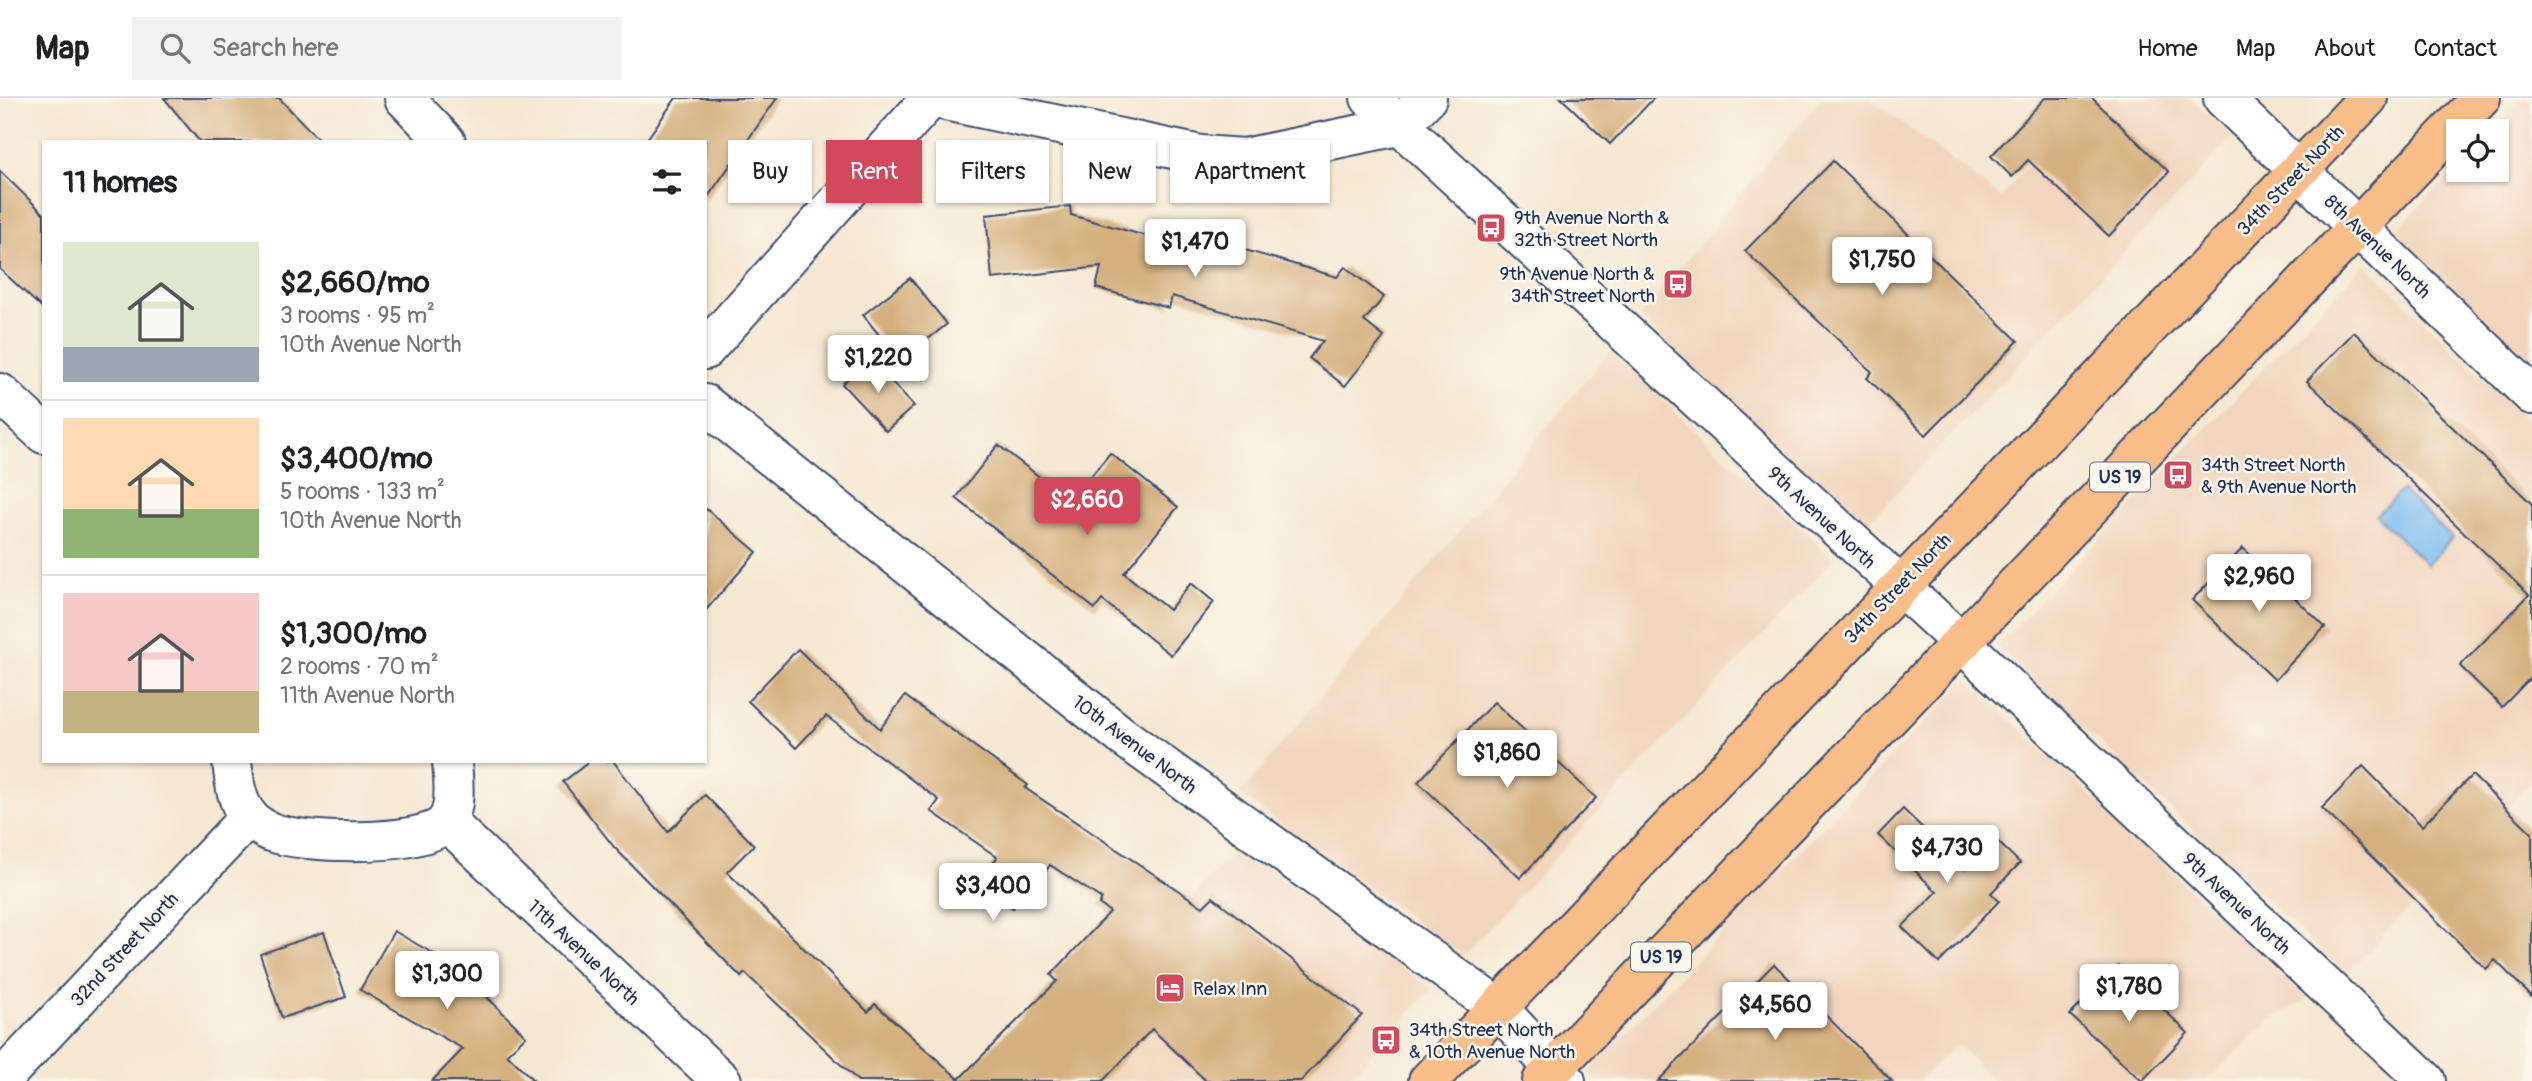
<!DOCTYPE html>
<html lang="en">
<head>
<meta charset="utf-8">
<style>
  body { margin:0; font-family:Pangolin,sans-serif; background:#f2f2f2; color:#202124; height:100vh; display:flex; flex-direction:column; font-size:26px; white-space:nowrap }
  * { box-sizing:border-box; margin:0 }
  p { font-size:23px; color:#757577 }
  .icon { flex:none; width:38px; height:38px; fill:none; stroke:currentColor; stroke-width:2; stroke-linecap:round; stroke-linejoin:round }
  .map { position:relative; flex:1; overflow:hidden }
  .details { position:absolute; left:42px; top:42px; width:665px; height:623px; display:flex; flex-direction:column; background:#fff; border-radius:0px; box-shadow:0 2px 5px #0004 }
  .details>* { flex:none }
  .guide { position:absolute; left:728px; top:42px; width:665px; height:63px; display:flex; gap:14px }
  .buttons { position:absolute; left:2446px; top:21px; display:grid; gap:14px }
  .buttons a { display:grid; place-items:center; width:63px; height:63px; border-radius:0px; background:#fff; box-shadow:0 2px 5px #0004; font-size:35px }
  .price { position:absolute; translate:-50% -60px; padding:0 16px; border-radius:7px; background:#fff; color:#222; font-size:23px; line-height:46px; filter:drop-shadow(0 2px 4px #0008) }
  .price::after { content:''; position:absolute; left:50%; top:42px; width:21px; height:16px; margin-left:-10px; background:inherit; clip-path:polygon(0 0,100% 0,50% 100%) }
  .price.on { background:#d1495b; color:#fff }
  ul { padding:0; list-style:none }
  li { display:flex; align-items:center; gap:21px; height:175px; padding:0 21px }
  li+li { border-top:2px solid #e0e0e0 }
  li span { display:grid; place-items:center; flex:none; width:196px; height:140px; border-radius:0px; color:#555 }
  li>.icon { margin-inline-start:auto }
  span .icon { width:84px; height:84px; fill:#fffc; stroke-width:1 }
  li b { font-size:30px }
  h2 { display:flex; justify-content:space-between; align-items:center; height:84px; padding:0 21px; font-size:30px }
  .pill { padding:0 24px; border-radius:0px; background:#fff; box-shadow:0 2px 5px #0004; font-size:24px; line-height:63px }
  .pill.on { background:#d1495b; color:#fff }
  header { display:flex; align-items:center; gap:42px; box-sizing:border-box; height:98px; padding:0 35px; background:#fff; border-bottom:2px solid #e0e0e0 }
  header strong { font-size:33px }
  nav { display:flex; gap:38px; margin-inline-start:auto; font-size:24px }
  .search { width:490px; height:63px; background:#f2f2f2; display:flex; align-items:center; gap:18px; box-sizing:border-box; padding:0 24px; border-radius:0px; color:#757577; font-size:26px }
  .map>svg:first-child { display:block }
  .built { fill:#f1d5bd }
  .water { fill:#7cbbf0; stroke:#4c75a7; stroke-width:2 }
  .building { fill:#d5b07f }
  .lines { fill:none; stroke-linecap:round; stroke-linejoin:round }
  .minor-casing { stroke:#3c4b6f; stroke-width:42 }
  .tertiary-casing { stroke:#3c4b6f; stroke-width:42 }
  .trunk-casing { stroke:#3c4b6f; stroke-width:42 }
  .minor { stroke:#fff; stroke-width:38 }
  .tertiary { stroke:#fff; stroke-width:38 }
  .trunk { stroke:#f8bd89; stroke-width:38 }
  .labels { text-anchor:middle; stroke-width:5; stroke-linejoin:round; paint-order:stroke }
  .shield { fill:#fbf7ec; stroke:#5e6b89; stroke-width:2 }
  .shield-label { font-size:18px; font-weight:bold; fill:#1b2f5e }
  .street-label { font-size:19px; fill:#1b2f5e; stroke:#fbf7ec }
  .poi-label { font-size:19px; fill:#1b2f5e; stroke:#fbf7ec; text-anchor:start }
</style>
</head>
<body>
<header>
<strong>Map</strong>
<div class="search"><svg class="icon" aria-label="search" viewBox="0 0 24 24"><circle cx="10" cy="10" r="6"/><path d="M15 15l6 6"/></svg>Search here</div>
<nav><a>Home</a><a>Map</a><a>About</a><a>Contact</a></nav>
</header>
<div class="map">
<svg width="2532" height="983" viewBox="0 0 2532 983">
  <rect width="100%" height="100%" fill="#fbf7ec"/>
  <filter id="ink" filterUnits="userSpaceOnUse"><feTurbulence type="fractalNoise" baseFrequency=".0143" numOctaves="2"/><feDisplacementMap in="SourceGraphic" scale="14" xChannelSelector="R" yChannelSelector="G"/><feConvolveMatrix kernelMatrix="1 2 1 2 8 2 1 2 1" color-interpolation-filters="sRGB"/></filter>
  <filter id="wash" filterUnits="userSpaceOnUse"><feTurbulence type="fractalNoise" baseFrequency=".00686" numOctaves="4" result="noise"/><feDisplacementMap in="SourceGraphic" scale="28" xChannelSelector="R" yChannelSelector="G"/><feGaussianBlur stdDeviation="1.57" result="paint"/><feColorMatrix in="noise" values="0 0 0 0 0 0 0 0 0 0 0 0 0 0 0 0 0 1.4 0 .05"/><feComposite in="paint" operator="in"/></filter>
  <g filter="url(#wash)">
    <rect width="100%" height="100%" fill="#f5e8d2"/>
    <g class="built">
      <path d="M1821,0h48l133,100 72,-100h117l42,40 -368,388 -226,-209z"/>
      <path d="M2524,0h8v266l-136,-133 63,-66v5h38v-39h-5z"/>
      <path d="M2365,165l167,163v355l-186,193 -349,-328z"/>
      <path d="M1610,253l224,208 -371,397 -223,-162z"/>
      <path d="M1966,580l341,321 -37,22 -64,60h-212l-37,-37 -39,37h-322l-8,-9z"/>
      <path d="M1238,749l194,142 -86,92h-317z"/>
    </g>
    <path class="water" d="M2402,392l50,48 -25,27 -51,-50z"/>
    <g id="blocks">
      <g class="building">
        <path d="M164,0h115l42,44h-121z"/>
        <path d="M676,0h101l-72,103v-59h-60z"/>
        <path d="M1561,0h93l-44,46z"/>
        <path d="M2045,0h47l77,74 -60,64 -81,-76 -16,17 -21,-21z"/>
        <path d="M1833,63l185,180 -92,94 -59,-57 5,-6 -127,-121z"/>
        <path d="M0,73l44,43v96l-44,-41z"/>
        <path d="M1070,108l1,9 132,37 5,-13 129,38 8,-10 39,30 -20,24 20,16 -39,49 -36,-28 14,-17 -151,-45 -3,12 -73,-20 5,-21 -109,12 -6,-64z"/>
        <path d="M910,180l37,46 -47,37 -37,-46z"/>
        <path d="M2354,234l178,172v172l-30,31 -42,-41 69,-71 -222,-214z"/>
        <path d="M870,261l44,47 -28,25 -44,-47z"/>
        <path d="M998,347l73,56 39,-48 68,54 -54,66 45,37 22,-27 23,19 -43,53 -69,-55 -7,9 -139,-111z"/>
        <path d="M705,410l52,44 -52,59z"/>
        <path d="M2243,450l82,79 -50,53 -83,-80z"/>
        <path d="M798,551l82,80 25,-33 123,89 -3,3 178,119 10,-10 149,118 -61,66h-95l-54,-52 -49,52h-245l-113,-108 -4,4 -127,-130 -51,-65 27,-21h23l55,71 37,-37 49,50 -27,27 141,140 7,-8 84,75 98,-98 -6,-6 59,-63 -11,-8 3,-5 -52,-34 -21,32 -6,-4 -10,15 -34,-22 18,-29 -66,-46 8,-11 -113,-84 -30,32 -48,-47z"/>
        <path d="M1494,604l102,96 -76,80 -102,-96z"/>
        <path d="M2363,668l59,60 50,-51 60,58v164l-37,-37 -9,9 -164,-161z"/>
        <path d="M1903,711l62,60 30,-30 25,24 -29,30 8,8 -60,62 -37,-36 35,-35 -59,-57z"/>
        <path d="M394,833l89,51 -4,7 47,47 -19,18 27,27h-102l31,-32 -103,-59z"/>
        <path d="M324,834l22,65 -64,21 -22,-64z"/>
        <path d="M1774,866l118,117h-234z"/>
        <path d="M2119,868l69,67 -46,48 -72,-66z"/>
      </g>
    </g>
  </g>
  <g filter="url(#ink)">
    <use href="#blocks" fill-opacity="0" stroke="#3c4b6f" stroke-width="2"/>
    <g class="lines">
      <g class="minor-casing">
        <g id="minor">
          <path d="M404,0l42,44"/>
          <path d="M931,0l270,57 43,3 155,-32 28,-28"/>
          <path d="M2223,0l309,297"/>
          <path d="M705,252l226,-252"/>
          <path d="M0,295l44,41"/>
          <path d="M705,306l417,332 376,272 68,73"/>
          <path d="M232,663c2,19 4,41 17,56 4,5 16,13 22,15 31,12 150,15 173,-8 14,-14 9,-45 8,-63"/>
          <path d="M447,724l275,259"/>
          <path d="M0,983l249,-264"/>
        </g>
      </g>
      <g class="tertiary-casing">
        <path id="tertiary" d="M1370,0l591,544 465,439"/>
      </g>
      <g class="trunk-casing">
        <g id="trunk">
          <path d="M1428,983l940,-983"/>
          <path d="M1542,983l939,-983"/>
        </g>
      </g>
      <use href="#minor" class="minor"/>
      <use href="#tertiary" class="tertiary"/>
      <use href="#trunk" class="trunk"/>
    </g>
  </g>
  <defs>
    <g id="bus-square" transform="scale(1.575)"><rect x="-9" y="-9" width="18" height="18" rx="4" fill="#d1495b" stroke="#fbf7ec"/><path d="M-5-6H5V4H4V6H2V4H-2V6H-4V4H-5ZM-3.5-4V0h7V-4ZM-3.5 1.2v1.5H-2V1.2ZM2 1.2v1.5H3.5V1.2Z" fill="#fff"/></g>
    <g id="hotel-square" transform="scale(1.575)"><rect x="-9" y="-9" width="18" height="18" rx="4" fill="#d1495b" stroke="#fbf7ec"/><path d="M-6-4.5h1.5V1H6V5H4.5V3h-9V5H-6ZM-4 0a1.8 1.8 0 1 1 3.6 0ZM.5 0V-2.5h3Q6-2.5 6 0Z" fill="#fff"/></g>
  </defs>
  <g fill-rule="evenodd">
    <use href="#bus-square" x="1491" y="130"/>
    <use href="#bus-square" x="1678" y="186"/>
    <use href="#bus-square" x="2178" y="377"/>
    <use href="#hotel-square" x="1170" y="890"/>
    <use href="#bus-square" x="1386" y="942"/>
  </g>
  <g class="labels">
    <g class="shield">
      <rect x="2090" y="364.5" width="60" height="29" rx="5"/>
      <rect x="1631" y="844.5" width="60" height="29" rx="5"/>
    </g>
    <g class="shield-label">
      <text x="2120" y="385">US 19</text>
      <text x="1661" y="865">US 19</text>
    </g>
    <g class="street-label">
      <text transform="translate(2290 82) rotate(-46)" y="7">34th Street North</text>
      <text transform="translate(2378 148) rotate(44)" y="7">8th Avenue North</text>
      <text transform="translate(1822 419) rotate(43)" y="7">9th Avenue North</text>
      <text transform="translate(1897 490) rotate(-46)" y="7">34th Street North</text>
      <text transform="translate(1135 646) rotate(37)" y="7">10th Avenue North</text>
      <text transform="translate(2237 805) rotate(43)" y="7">9th Avenue North</text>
      <text transform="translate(124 851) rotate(-47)" y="7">32nd Street North</text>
      <text transform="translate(584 854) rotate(43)" y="7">11th Avenue North</text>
    </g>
    <g class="poi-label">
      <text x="1514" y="126">9th Avenue North &amp;<tspan x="1514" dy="22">32th Street North</tspan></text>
      <text x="1655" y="182" text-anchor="end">9th Avenue North &amp;<tspan x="1655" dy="22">34th Street North</tspan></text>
      <text x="2201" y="373">34th Street North<tspan x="2201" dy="22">&amp; 9th Avenue North</tspan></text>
      <text x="1193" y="897">Relax Inn</text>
      <text x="1409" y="938">34th Street North<tspan x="1409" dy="22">&amp; 10th Avenue North</tspan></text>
    </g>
  </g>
</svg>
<div class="buttons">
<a><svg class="icon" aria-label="locate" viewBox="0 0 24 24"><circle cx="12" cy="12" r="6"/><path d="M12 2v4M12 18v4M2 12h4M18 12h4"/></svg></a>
</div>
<b class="price" style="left:1195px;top:181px">$1,470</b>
<b class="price" style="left:1882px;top:199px">$1,750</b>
<b class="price" style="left:878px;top:297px">$1,220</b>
<b class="price on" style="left:1087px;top:439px">$2,660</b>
<b class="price" style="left:2259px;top:516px">$2,960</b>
<b class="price" style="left:1507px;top:692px">$1,860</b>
<b class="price" style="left:1947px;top:787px">$4,730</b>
<b class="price" style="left:993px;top:825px">$3,400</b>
<b class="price" style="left:447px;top:913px">$1,300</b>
<b class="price" style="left:2129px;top:926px">$1,780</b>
<b class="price" style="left:1775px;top:944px">$4,560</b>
<div class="guide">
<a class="pill">Buy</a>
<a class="pill on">Rent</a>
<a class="pill">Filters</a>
<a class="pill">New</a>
<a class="pill">Apartment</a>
</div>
<section class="details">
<h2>11 homes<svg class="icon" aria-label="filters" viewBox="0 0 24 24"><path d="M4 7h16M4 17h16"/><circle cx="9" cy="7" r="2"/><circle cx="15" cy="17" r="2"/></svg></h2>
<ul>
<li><span style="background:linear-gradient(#dfe7d0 75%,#9aa5b1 0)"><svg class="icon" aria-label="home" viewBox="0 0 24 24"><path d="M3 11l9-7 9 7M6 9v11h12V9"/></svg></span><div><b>$2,660/mo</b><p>3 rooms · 95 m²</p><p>10th Avenue North</p></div></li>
<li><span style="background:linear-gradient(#ffd9b3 65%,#8fb573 0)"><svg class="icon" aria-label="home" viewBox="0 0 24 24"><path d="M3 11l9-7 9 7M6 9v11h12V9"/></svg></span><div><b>$3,400/mo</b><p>5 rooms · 133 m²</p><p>10th Avenue North</p></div></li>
<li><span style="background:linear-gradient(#f6c9c9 70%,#c2b280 0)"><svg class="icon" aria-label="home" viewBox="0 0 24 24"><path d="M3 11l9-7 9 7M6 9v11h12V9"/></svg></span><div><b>$1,300/mo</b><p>2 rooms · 70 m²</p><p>11th Avenue North</p></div></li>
</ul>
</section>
</div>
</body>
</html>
